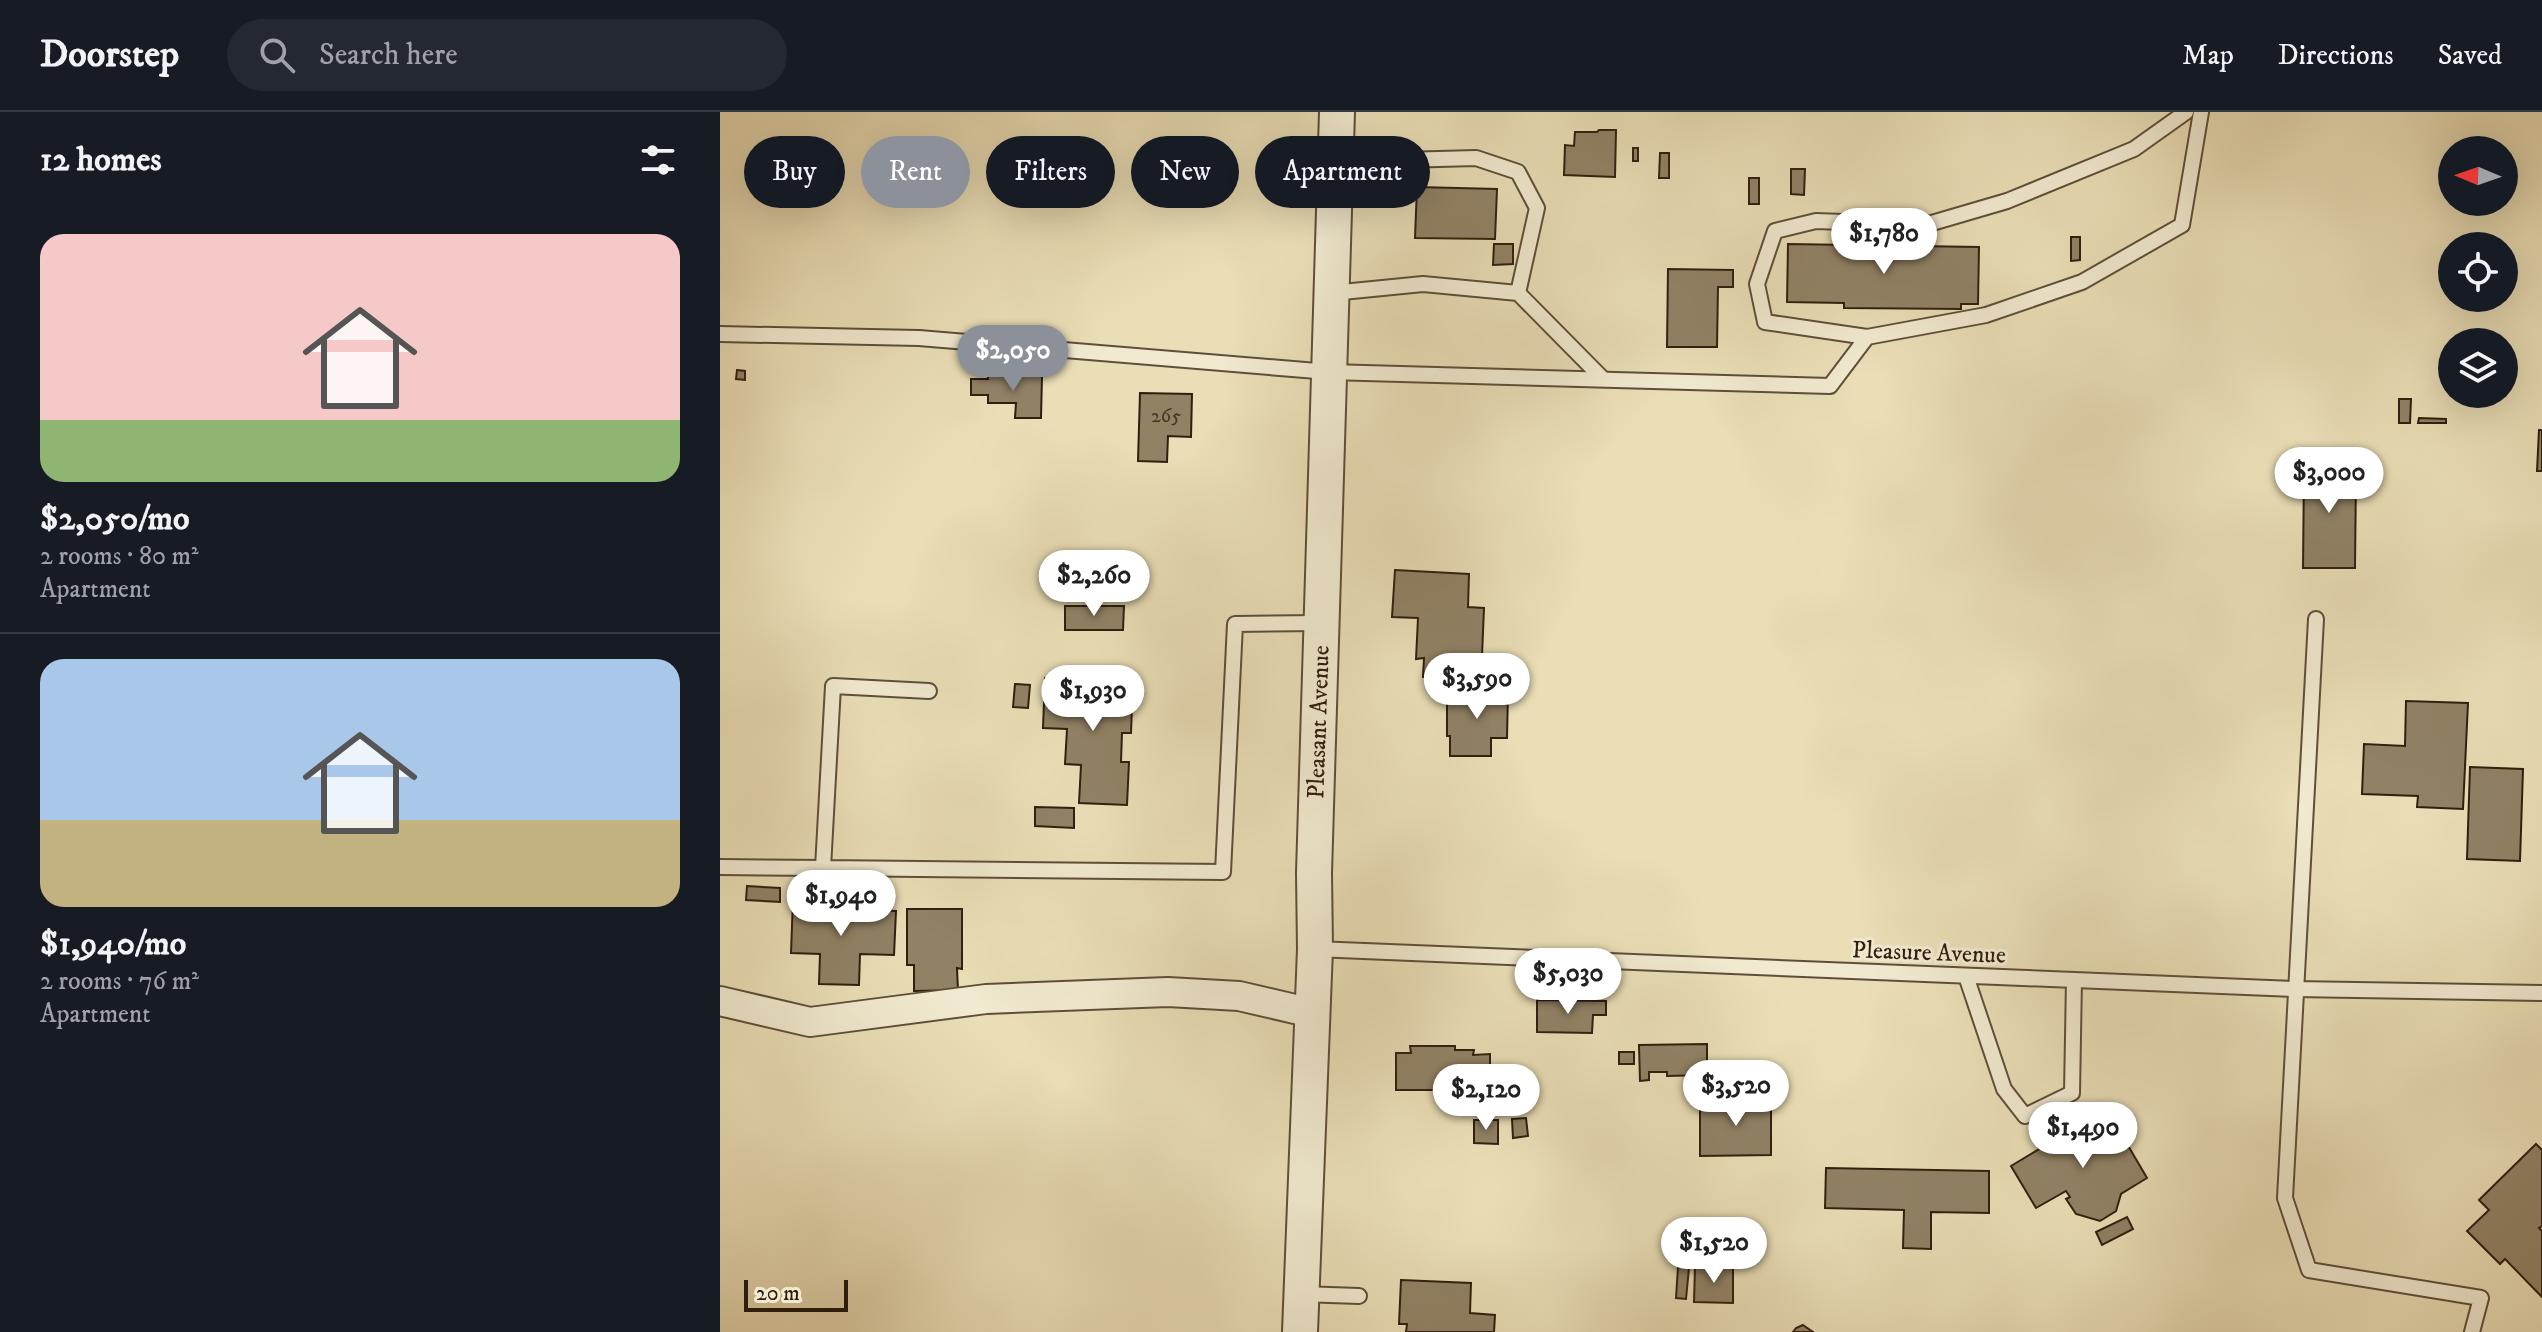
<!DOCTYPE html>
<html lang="en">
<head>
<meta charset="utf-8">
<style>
  body { margin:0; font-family:"IM FELL DW Pica",serif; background:#242831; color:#f1f3f6; height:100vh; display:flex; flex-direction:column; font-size:30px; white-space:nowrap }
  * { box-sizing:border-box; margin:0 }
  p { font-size:26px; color:#9ea1a6 }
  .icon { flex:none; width:44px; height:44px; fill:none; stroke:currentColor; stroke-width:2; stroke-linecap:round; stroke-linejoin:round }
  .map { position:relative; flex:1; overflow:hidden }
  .details { display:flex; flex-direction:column; background:#171b24; width:720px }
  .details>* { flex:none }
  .top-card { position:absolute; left:24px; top:24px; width:760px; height:72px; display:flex; gap:16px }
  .needle { width:52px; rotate:272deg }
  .fabs { position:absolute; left:1718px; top:24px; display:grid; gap:16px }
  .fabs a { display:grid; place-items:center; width:80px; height:80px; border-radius:50%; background:#171b24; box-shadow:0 8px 32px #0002; font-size:40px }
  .scale { position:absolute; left:24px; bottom:20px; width:104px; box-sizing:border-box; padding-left:8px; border:4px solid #311e0f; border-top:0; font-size:22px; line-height:28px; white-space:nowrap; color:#311e0f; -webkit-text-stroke:6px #f1ead0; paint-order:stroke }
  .price { position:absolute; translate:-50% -68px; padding:0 18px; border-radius:28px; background:#fff; color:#222; font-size:26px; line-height:52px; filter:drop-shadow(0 2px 4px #0008) }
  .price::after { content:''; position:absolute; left:50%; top:48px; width:24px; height:18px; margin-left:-12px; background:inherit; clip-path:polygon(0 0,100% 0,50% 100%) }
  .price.current { background:#8c9099; color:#fff }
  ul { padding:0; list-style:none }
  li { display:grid; align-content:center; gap:16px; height:424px; padding:0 40px }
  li+li { border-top:2px solid #363941 }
  li span { display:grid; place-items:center; height:248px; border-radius:24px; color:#555 }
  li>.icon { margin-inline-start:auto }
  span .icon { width:144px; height:144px; fill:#fffc; stroke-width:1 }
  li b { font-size:34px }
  h2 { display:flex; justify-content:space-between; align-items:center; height:96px; padding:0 40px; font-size:34px }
  .chip { padding:0 28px; border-radius:36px; background:#171b24; box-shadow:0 8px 32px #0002; font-size:28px; line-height:72px }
  .chip.current { background:#8c9099; color:#fff }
  header { display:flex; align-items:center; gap:48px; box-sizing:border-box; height:112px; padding:0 40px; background:#171b24; border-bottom:2px solid #363941 }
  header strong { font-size:38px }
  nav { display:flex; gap:44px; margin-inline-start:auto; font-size:28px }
  .search { width:560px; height:72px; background:#242831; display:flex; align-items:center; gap:20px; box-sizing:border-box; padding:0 28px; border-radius:44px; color:#9ea1a6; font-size:30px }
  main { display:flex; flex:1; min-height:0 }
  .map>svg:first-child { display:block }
  .building { fill:#918266; stroke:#311e0f; stroke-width:2 }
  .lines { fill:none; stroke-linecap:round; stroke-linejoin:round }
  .service-casing { stroke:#5f4e39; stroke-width:18 }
  .minor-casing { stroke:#5f4e39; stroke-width:32 }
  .tertiary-casing { stroke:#5f4e39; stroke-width:38 }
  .service { stroke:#f1ead0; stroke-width:14 }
  .minor { stroke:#f1ead0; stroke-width:28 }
  .tertiary { stroke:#f1ead0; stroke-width:34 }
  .labels { text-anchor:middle; stroke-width:6; stroke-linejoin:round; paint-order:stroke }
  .number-label { font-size:20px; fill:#493725 }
  .street-label { font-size:24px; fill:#311e0f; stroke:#f1ead0 }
</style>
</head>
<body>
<header>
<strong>Doorstep</strong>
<div class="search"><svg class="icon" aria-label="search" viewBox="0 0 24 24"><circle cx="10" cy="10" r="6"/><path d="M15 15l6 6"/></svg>Search here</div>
<nav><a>Map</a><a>Directions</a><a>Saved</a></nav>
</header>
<main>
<section class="details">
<h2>12 homes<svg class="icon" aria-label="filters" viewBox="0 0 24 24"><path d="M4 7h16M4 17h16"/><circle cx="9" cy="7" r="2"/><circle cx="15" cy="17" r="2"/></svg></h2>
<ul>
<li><span style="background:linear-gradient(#f6c9c9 75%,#8fb573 0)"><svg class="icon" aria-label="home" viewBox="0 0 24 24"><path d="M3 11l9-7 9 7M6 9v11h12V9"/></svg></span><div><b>$2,050/mo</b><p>2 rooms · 80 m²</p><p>Apartment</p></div></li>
<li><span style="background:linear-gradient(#a9c7e8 65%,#c2b280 0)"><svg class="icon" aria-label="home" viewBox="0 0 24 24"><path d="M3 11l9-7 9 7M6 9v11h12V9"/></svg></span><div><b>$1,940/mo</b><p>2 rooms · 76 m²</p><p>Apartment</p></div></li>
</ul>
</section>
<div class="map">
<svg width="1822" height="1220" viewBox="0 0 1822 1220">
  <rect width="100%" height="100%" fill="#eadeb6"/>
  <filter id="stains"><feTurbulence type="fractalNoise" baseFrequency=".0025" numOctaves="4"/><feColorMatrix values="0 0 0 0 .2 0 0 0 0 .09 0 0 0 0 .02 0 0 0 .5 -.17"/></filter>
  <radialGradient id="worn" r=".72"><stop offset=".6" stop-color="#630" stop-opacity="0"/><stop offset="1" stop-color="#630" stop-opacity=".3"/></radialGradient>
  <g class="building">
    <path d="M879,18h17l-1,47 -51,-2 1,-30 9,1 1,-14h22z"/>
    <rect x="913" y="36" width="5" height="13"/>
    <path d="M940,41h9v25h-10z"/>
    <path d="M1071,57h14l-1,26 -13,-1z"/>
    <rect x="1029" y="66" width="10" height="26"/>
    <path d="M697,75l80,2 -2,50 -80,-1z"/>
    <path d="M1351,125h9v23l-9,1z"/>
    <path d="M774,132h19v20l-20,1z"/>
    <path d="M1068,132l191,3 -1,57h-17v5l-117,-1v-5l-57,-1z"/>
    <path d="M948,157l65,1v17h-15l-1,60h-50z"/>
    <path d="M17,258l8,1v9l-9,-1z"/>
    <path d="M268,263l54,1 -1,42h-26l1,-15h-28v-8h-17v-16h17z"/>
    <path d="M420,281l52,1 -1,43 -23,-1 -1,26 -29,-1z"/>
    <path d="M1679,287h12l-1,24h-11z"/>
    <path d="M1699,306l27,1v4h-28z"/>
    <path d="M1819,318h3v41h-5z"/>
    <path d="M1589,339h21v22l26,1 -1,94h-52l1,-98h5z"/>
    <path d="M675,458l74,4 -1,33 16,1 -3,72 -58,-3 1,-19 -8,1 2,-41 -26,-1z"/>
    <path d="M345,494h59l-1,24h-58z"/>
    <path d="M325,566l88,3 -2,52h-9l-1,29h8l-2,43 -48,-2 2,-38 -16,-1 2,-35 -24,-1z"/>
    <path d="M295,572l15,1 -2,23 -15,-1z"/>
    <path d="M767,573h14l7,6 -1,47h-16v18h-41v-20h-3v-43h32z"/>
    <path d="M1686,589l62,2 -5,106 -46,-2 1,-11 -56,-2 2,-50 41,2z"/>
    <path d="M1750,655l53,2 -3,92 -53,-2z"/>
    <path d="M315,695l39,1v20l-39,-2z"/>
    <path d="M27,774l33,2v14l-34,-2z"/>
    <path d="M73,787l30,1v8l73,3 -2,44 -34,-1 -1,31 -40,-1 1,-30 -29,-1z"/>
    <path d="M187,797h55v60l-5,-1 1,22 -44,1v-26h-7z"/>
    <path d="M817,888l69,1v14h-13l-1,18 -55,-1z"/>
    <path d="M987,932v31l-40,1v-4h-18v8l-9,1 -1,-36z"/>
    <path d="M690,934h45v4h19l-1,5 17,-1v37h-14v18h-27v-19h-53v-37h15z"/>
    <rect x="899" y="940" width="15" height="12"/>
    <path d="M1051,986v57l-71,1v-50h12l-1,-7z"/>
    <path d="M806,1006l2,18 -15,2 -1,-19z"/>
    <path d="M1366,1006l7,11 11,-7 12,3 31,53 -26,16 -5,17 -16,10 -24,-7 -10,-15 4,-2 -4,-6 -30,17 -25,-42 43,-26 5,9 10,-7 -6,-10z"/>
    <path d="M754,1008h24v24l-24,-1z"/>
    <path d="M1816,1032l6,6v76l-3,2 3,3v66l-37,-38 -5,5 -33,-33 22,-21 -10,-10z"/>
    <path d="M1106,1056l163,3v42l-58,-1v37l-28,-1 1,-38 -79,-2z"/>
    <path d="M1407,1105l6,12 -31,16 -6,-13z"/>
    <path d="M958,1155l11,1 -3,31 -10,-1z"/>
    <path d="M975,1155h38v36l-39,-1z"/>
    <path d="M681,1168l70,3 -1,30 25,2 -1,17h-88l1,-8h-8z"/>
    <path d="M1083,1213l10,7h-20l3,-4z"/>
  </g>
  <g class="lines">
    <g class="service-casing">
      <g id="service">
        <path d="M1466,0l-52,37 -127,52 -82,24 -109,-4 -41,10 -18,53 8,38 102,15 119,-22 96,-33 100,-57 19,-113"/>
        <path d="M616,62l65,-14 75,-2 42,14 19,36 -19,85"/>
        <path d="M612,181l91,-9 95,9 85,86"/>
        <path d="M0,222l199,4 410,34 501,14 37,-49"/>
        <path d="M1596,507l-31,579 24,72 172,28 -9,34"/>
        <path d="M209,579l-96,-5 -10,182 400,4 12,-248 86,-1"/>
        <path d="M0,755l103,1"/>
        <path d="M595,837l979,40 248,4"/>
        <path d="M1246,864l38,113 21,27 47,-23 2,-113"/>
        <path d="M581,1182l58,2"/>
      </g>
    </g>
    <g class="minor-casing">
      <path id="minor" d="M0,889l90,21 176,-23 182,-7 71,4 73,17"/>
    </g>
    <g class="tertiary-casing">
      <path id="tertiary" d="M580,1220l15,-383 -1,-76 23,-761"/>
    </g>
    <use href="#service" class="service"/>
    <use href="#minor" class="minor"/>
    <use href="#tertiary" class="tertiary"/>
  </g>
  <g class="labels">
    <g class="number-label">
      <text x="446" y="310">265</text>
    </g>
    <g class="street-label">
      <text transform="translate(598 610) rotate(-88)" y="8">Pleasant Avenue</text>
      <text transform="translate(1209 840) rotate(2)" y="8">Pleasure Avenue</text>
    </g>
  </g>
  <rect width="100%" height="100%" filter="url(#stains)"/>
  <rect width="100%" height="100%" fill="url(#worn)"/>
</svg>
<div class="fabs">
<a><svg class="needle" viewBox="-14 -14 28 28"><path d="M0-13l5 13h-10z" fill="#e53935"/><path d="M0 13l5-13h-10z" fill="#9ea1a6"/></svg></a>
<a><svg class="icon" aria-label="locate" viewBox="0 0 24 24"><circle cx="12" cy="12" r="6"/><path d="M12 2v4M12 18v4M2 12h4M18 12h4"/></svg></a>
<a><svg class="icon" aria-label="layers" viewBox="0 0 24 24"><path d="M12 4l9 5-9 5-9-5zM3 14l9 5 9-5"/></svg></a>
</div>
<div class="scale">20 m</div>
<b class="price" style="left:1164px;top:164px">$1,780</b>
<b class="price current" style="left:293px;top:281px">$2,050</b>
<b class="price" style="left:1609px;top:403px">$3,000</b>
<b class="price" style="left:374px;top:506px">$2,260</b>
<b class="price" style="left:757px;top:609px">$3,590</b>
<b class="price" style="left:373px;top:621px">$1,930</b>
<b class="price" style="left:121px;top:826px">$1,940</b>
<b class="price" style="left:848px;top:904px">$5,030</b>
<b class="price" style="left:1016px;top:1016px">$3,520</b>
<b class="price" style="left:766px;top:1020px">$2,120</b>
<b class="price" style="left:1363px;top:1058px">$1,490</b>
<b class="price" style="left:994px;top:1173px">$1,520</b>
<div class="top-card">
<a class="chip">Buy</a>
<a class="chip current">Rent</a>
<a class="chip">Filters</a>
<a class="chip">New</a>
<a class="chip">Apartment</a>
</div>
</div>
</main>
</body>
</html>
